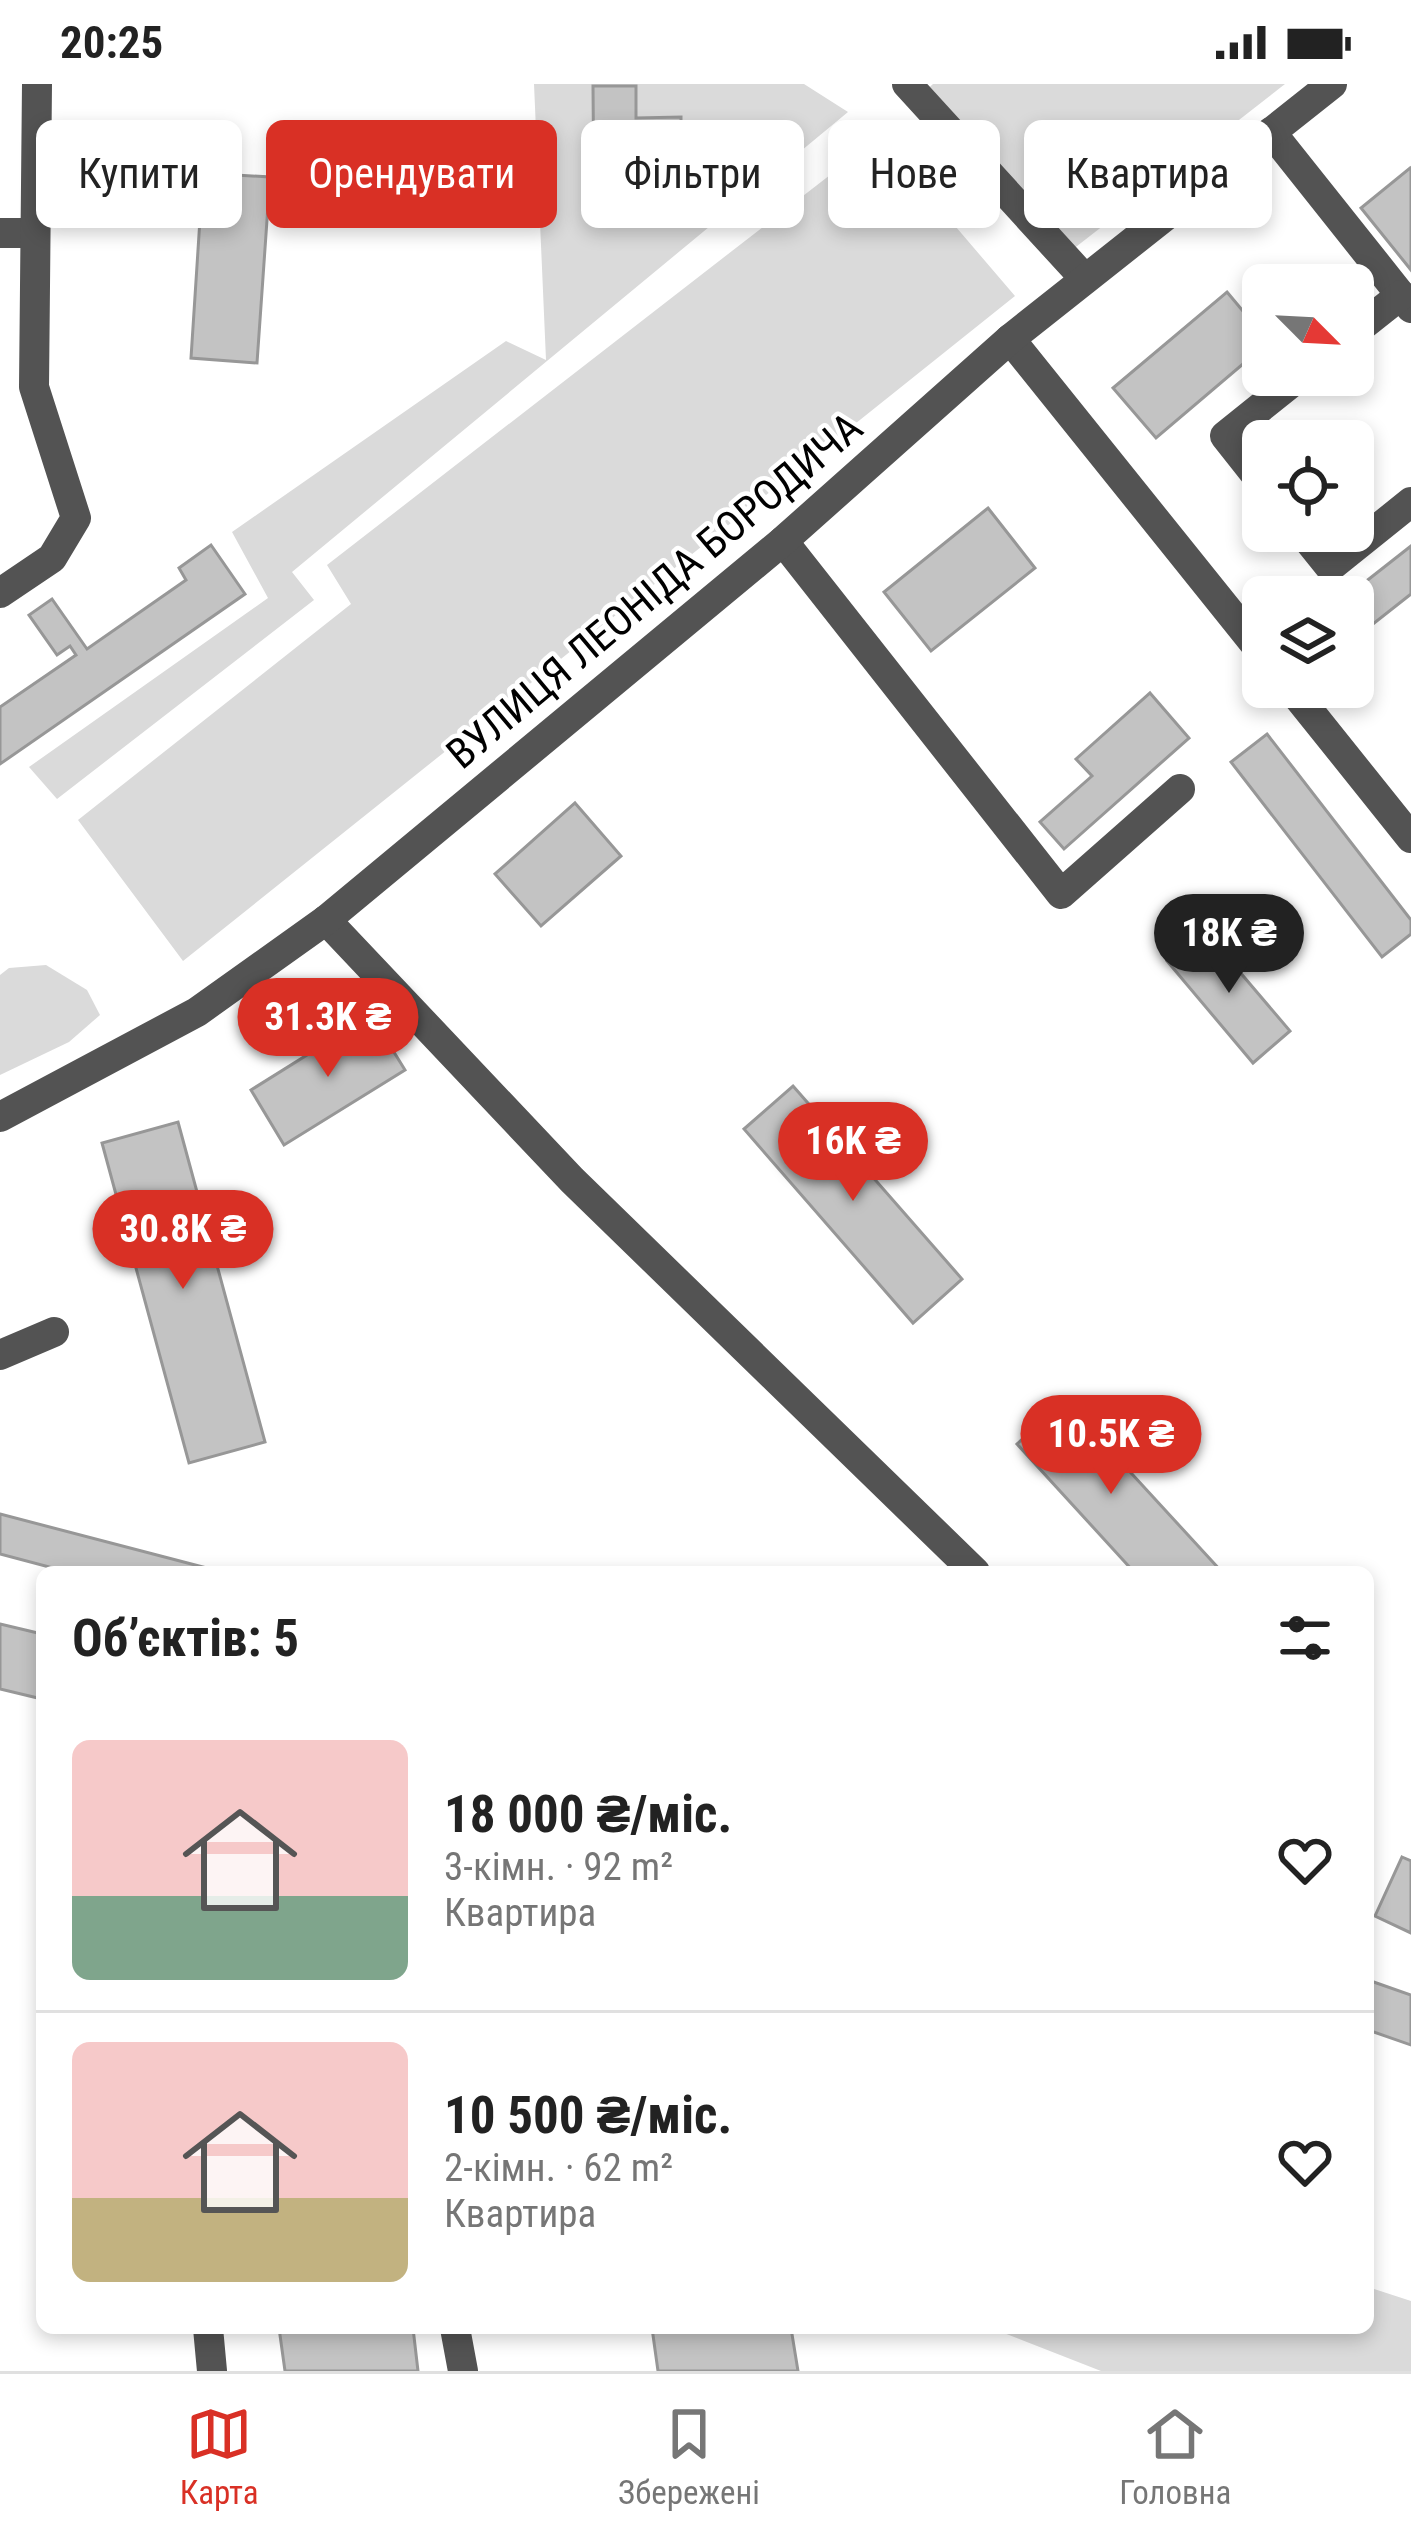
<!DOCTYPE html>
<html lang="uk">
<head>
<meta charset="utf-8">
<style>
  body { margin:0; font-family:"Roboto Condensed",sans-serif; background:#f6f6f6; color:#222; height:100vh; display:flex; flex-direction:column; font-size:45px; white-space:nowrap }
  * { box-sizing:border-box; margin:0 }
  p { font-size:39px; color:#767676 }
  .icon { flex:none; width:66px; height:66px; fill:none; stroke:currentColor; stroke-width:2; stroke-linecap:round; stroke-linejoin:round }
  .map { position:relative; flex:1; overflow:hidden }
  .panel { position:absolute; left:36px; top:1482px; width:1338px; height:768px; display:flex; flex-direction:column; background:#fff; border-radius:18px; box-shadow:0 6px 18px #0003 }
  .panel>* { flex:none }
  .top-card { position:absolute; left:36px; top:36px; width:1341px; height:108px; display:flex; gap:24px }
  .needle { width:78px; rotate:114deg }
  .buttons { position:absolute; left:1242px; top:180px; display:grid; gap:24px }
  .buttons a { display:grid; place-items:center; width:132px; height:132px; border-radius:18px; background:#fff; box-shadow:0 6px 18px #0003; font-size:60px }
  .price { position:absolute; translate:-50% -102px; padding:0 27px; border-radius:42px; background:#d93025; color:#fff; font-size:39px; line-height:78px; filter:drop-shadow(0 3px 6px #0008) }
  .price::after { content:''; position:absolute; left:50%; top:72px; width:36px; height:27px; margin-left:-18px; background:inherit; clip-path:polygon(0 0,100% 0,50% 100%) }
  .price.selected { background:#222; color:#fff }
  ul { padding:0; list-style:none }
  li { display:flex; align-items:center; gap:36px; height:300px; padding:0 36px }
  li+li { border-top:3px solid #e0e0e0 }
  li span { display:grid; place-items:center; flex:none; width:336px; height:240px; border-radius:18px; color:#555 }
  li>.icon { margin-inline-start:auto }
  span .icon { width:144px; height:144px; fill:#fffc; stroke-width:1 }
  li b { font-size:51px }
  h2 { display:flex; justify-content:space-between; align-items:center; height:144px; padding:0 36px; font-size:51px }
  .pill { padding:0 42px; border-radius:18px; background:#fff; box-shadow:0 6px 18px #0003; font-size:42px; line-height:108px }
  .pill.selected { background:#d93025; color:#fff }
  .status { display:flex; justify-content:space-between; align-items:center; height:84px; padding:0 60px; background:#fff; direction:ltr }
  .status svg { height:33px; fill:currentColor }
  .tab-bar { display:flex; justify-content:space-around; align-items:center; height:168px; border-top:3px solid #e0e0e0; background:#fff; font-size:33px; color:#767676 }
  .tab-bar a { display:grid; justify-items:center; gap:6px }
  .tab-bar .selected { color:#d93025 }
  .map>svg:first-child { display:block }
  .green { fill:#dadada }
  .building { fill:#c3c3c3; stroke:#979797; stroke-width:3 }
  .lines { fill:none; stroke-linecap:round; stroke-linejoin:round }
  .minor { stroke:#535353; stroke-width:30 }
  .labels { text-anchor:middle; stroke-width:9; stroke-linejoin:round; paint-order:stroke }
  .street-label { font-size:42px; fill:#000; stroke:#fff }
</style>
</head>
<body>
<div class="status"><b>20:25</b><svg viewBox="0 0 49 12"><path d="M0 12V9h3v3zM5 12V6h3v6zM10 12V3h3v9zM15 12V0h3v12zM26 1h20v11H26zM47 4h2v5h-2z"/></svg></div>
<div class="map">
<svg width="1411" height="2287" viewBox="0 0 1411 2287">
  <rect width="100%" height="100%" fill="#fff"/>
  <g class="green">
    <path d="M534,0h270l44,28 -556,460 22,28 -257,199 -28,-32 239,-169 -36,-66 274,-191 40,19z"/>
    <path d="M933,0h352l-231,180 -138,-165z"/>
    <path d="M879,53l136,159 -832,665 -105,-141 273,-216 -24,-39z"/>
    <path d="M46,881l41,25 13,25 -31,27 -69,33v-100l9,-7z"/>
    <path d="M1368,2203l43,14v70h-310l-110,-43h377z"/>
  </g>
  <g class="building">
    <path d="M593,2h43v32l45,-1v36h-30v31h-23v20h-34z"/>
    <path d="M1410,84l1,2v100l-50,-62z"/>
    <path d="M203,89l67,4 -13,186 -66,-5z"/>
    <path d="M1227,208l36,43v12l-107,91 -43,-50z"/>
    <path d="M988,424l47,60 -104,83 -47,-59z"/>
    <path d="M211,461l34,49 -245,170v-57l76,-52 -6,-9 -13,9 -28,-40 23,-16 35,50 99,-69 -7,-12z"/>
    <path d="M1411,462v48l-43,34 -15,-19v-12h-7z"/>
    <path d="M1150,609l39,45 -125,111 -24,-27 52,-46 -16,-17z"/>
    <path d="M1267,650l144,186v14l-29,23 -151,-195z"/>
    <path d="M575,719l46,53 -80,70 -46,-52z"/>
    <path d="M1204,846l86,101 -37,32 -86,-102z"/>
    <path d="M371,931l34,55 -121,75 -33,-55z"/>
    <path d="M793,1002l169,193 -49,44 -169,-194z"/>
    <path d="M178,1038l87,320 -76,21 -87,-320z"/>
    <path d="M1064,1316l158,172h-88l-117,-128z"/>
    <path d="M0,1430l222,58h-154l-68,-18z"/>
    <path d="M0,1540l42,10v65l-42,-10z"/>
    <path d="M1402,1773l9,4v72l-36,-17z"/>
    <path d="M1368,1896l43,15v50l-43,-15z"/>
    <path d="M279,2244h134l5,43h-133z"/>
    <path d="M652,2244h139l7,43h-140z"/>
  </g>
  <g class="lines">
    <g class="minor">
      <path d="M907,0l178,195"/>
      <path d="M1271,48l140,176"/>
      <path d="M0,149h35"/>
      <path d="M1353,249l48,-38"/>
      <path d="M1010,255l253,315"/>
      <path d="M1263,400l-38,-48 76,-61"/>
      <path d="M1301,447l29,36 81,-65"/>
      <path d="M783,457l278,353 119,-105"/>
      <path d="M0,509l52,-35 24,-40 -42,-131 3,-303"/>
      <path d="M1290,603l121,151"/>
      <path d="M326,836l246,260 403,392"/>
      <path d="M0,1033l197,-105 129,-92 457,-379 227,-202 322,-255"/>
      <path d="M0,1271l54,-23"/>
      <path d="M208,2244l4,43"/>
      <path d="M455,2244l8,43"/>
    </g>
  </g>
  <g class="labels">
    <g class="street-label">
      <text transform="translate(654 506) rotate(-40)" y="15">ВУЛИЦЯ ЛЕОНІДА БОРОДИЧА</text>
    </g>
  </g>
</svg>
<div class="buttons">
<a><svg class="needle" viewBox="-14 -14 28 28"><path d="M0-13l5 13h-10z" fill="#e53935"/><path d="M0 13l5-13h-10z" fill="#767676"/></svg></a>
<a><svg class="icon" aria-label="locate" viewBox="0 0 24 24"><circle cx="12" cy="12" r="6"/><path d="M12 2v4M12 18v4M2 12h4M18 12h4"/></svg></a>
<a><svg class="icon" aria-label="layers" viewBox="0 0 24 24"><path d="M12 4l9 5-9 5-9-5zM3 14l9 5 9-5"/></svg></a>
</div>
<b class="price selected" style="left:1229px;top:912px">18K ₴</b>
<b class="price" style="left:328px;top:996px">31.3K ₴</b>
<b class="price" style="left:853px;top:1120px">16K ₴</b>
<b class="price" style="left:183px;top:1208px">30.8K ₴</b>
<b class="price" style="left:1111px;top:1413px">10.5K ₴</b>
<div class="top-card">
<a class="pill">Купити</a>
<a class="pill selected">Орендувати</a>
<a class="pill">Фільтри</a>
<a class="pill">Нове</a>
<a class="pill">Квартира</a>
</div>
<section class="panel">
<h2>Об’єктів: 5<svg class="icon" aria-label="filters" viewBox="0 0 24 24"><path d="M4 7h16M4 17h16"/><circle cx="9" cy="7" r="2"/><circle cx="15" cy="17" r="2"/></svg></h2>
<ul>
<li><span style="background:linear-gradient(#f6c9c9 65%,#7fa58c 0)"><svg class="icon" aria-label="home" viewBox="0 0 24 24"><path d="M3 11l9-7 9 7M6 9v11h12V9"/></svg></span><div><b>18 000 ₴/міс.</b><p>3-кімн. · 92 m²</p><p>Квартира</p></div><svg class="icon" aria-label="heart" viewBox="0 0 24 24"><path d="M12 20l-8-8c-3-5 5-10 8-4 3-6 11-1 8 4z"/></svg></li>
<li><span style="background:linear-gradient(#f6c9c9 65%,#c2b280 0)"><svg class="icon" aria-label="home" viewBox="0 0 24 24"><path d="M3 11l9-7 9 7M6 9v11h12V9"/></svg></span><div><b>10 500 ₴/міс.</b><p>2-кімн. · 62 m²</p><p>Квартира</p></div><svg class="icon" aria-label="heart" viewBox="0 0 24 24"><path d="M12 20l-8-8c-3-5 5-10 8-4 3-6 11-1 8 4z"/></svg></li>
</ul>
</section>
</div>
<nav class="tab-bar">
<a class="selected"><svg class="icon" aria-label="map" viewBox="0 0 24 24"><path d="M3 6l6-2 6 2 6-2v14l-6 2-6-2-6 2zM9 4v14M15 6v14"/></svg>Карта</a>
<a><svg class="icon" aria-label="saved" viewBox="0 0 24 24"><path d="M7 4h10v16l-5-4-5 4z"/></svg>Збережені</a>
<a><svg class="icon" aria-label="home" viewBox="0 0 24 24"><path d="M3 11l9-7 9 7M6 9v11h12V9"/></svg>Головна</a>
</nav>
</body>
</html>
